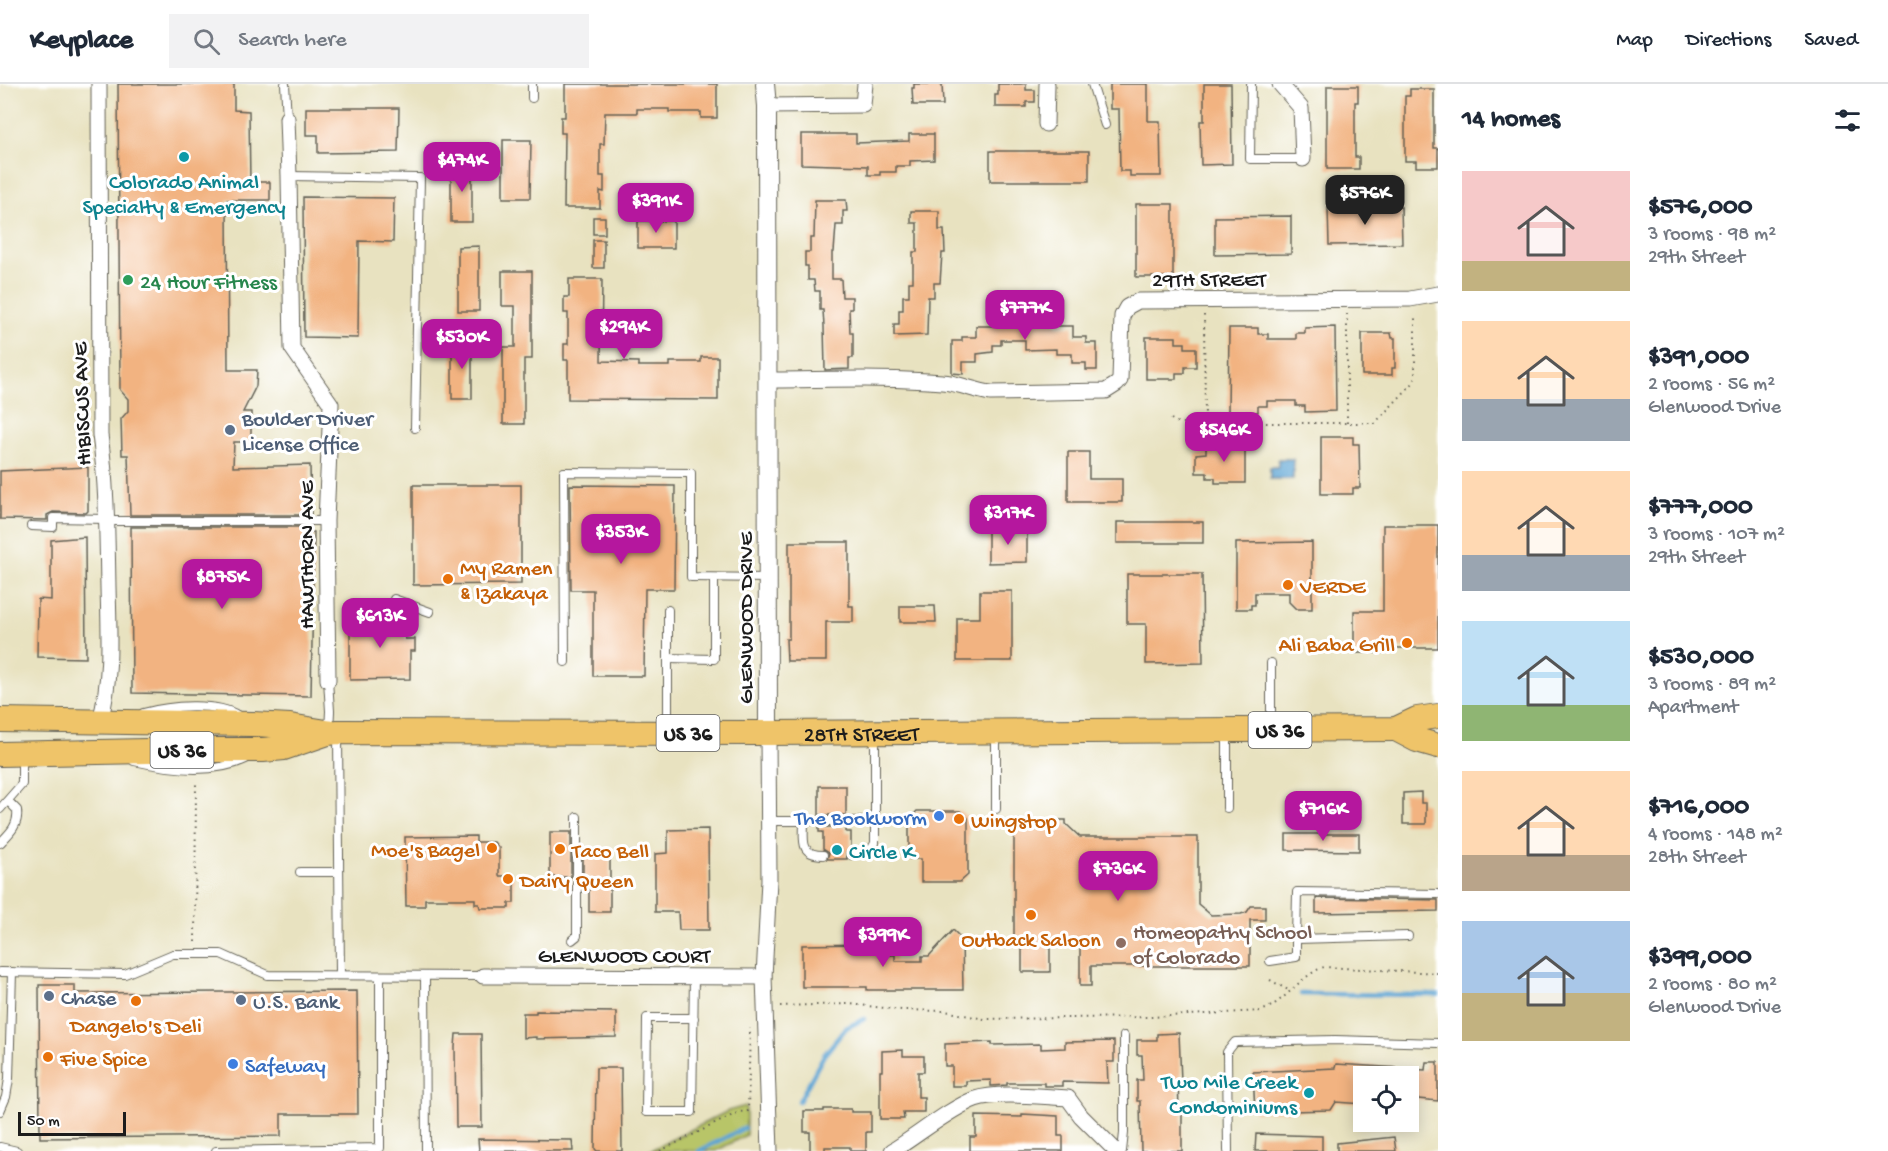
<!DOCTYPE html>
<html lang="en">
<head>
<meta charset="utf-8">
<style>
  body { margin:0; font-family:"Gochi Hand",sans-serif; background:#f2f2f3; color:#1f2937; height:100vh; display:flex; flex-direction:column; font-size:22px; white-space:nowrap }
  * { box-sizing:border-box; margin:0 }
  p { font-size:20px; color:#747a83 }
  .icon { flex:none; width:33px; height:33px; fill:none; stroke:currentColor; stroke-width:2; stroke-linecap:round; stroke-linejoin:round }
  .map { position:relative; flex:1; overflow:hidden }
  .sheet { display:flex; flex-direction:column; background:#fff; width:450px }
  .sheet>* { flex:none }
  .buttons { position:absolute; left:1353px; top:982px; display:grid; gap:12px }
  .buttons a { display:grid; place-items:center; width:66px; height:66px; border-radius:0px; background:#fff; box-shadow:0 3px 15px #0003; font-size:30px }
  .scale { position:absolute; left:18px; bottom:15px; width:108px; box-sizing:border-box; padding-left:6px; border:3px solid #1c1c1c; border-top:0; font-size:16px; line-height:21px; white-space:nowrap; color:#1c1c1c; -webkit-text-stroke:4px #fff; paint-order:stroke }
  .price { position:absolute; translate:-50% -51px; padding:0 14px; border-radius:12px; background:#b5179e; color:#fff; font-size:20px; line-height:39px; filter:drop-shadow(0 2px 3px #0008) }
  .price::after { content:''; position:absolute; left:50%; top:36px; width:18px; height:14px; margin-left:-9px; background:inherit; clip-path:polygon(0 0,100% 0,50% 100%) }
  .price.active { background:#222; color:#fff }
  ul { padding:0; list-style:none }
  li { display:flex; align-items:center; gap:18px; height:150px; padding:0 24px }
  li span { display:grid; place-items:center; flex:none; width:168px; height:120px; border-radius:0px; color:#555 }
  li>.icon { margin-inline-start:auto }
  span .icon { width:72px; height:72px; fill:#fffc; stroke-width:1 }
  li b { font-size:26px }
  h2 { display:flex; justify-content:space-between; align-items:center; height:72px; padding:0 24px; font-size:26px }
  header { display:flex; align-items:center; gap:36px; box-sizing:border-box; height:84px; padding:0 30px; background:#fff; border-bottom:2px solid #e0e1e3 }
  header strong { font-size:28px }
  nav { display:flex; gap:33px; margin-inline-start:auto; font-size:21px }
  .search { width:420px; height:54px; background:#f2f2f3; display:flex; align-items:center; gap:15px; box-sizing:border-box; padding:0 21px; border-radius:0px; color:#747a83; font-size:22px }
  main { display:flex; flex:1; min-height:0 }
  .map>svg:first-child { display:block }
  .green { fill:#b8c567; stroke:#6a7042; stroke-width:1.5 }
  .water { fill:#5da5d4; stroke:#3c6078; stroke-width:1.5 }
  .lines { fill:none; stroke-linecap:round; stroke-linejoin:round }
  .stream { stroke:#5da5d4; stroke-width:4.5 }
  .building { fill:#f2b381 }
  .service-casing { stroke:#636155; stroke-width:10 }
  .minor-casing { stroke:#636155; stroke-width:17 }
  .tertiary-casing { stroke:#636155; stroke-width:20 }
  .trunk-casing { stroke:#636155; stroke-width:26 }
  .path { stroke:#636155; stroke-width:2; stroke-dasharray:1.5 4.5; stroke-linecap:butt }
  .service { stroke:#fff; stroke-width:8 }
  .minor { stroke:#fff; stroke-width:15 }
  .tertiary { stroke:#fff; stroke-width:18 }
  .trunk { stroke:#efc469; stroke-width:24 }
  .culture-dot { fill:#0f9aa8; stroke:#fff; stroke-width:2 }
  .leisure-dot { fill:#2e9e5b; stroke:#fff; stroke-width:2 }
  .service-dot { fill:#5c6f8a; stroke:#fff; stroke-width:2 }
  .food-dot { fill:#e8710a; stroke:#fff; stroke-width:2 }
  .shop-dot { fill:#3f7fe0; stroke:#fff; stroke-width:2 }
  .education-dot { fill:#8d6e63; stroke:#fff; stroke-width:2 }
  .labels { text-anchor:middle; stroke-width:6; stroke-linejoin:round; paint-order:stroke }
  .shield { fill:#fff; stroke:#606060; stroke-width:1.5 }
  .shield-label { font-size:21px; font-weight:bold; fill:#1c1c1c }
  .culture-label { font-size:22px; fill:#0d838f; stroke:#fff }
  .street-label { font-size:22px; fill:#1c1c1c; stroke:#fff }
  .leisure-label { font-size:22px; fill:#27864d; stroke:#fff; text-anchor:start }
  .service-label { font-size:22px; fill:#4e5e75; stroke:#fff; text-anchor:start }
  .food-label { font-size:22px; fill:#c56008; stroke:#fff; text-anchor:start }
  .shop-label { font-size:22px; fill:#366cbe; stroke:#fff; text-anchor:end }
  .education-label { font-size:22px; fill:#785e54; stroke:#fff; text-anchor:start }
</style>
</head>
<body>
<header>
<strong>Keyplace</strong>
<div class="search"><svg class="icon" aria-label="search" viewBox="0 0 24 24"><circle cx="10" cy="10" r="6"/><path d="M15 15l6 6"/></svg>Search here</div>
<nav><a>Map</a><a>Directions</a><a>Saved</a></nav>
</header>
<main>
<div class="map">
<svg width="1438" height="1067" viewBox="0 0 1438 1067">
  <rect width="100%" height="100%" fill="#fff"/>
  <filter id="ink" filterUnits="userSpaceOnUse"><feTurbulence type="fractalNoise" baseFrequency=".0167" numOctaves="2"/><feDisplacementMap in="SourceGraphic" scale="12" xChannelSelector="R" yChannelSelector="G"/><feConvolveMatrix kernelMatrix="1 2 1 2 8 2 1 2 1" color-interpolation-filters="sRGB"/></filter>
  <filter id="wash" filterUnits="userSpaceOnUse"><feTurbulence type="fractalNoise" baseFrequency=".008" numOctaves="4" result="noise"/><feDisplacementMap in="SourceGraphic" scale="24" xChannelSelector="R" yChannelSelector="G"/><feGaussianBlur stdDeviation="1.35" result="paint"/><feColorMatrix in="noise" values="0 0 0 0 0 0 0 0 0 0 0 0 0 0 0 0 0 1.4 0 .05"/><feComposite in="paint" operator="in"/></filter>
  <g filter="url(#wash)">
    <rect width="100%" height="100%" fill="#e8e2c0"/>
    <path class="green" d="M746,1022v29l-30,16h-67l79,-40z"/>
    <path class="water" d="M1278,375h15v20h-23v-12h8z"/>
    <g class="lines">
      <g class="stream">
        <path d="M1301,910l137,1"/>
        <path d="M799,1017l25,-46 22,-27 18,-9"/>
        <path d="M699,1067l45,-23"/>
      </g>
    </g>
    <g id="blocks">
      <g class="building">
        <path d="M118,0h116v26l15,1 1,71h20v18h-43l1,170h29l-1,16 -13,26h8v30h-17l-1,25 77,-2 1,50h-181l-2,-60h-6l-1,-36 7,-8v-12l-8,-9z"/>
        <path d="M565,0h152v34h-16v-6h-32v-3h-32v4h-32l-1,31h-4v32h4v16l-4,-1v17h-36l1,-75h-4v-16h4z"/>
        <path d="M914,0h28l1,21h-30l-1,-17h2z"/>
        <path d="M998,0h28v6h9v12h-9v5h-31v-12h3z"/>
        <path d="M1110,0h38v37h12l1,55h-31v-5h-10l-1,-62h-9z"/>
        <path d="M1204,0h27l1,80 -31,1 -1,-44h4z"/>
        <path d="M1327,2h31v16h-3v55h4v12h-32z"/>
        <path d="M1410,5h24v59h4v19h-22v-6h-11v-65h5z"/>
        <path d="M306,24h93l-1,44 -80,1v-18h-12z"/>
        <path d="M801,50h55v9l53,-2v-7h25v26l-24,1v5h-14v6h-16v3h-12v-9l-67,-2z"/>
        <path d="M503,56h28l-1,58h-27z"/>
        <rect x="990" y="67" width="99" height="30"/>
        <rect x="451" y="80" width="21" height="58"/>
        <path d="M303,113l91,1 -1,44 -34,-1 -1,97 -54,-1z"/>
        <path d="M815,116h31l1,11h-4v14h-7l-2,27h-2v27h9l1,18h10v12h-3l1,24h3v25h-4v11l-24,1 -1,-44 -1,-16h-3v-19h-5l-1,-11h-6v-14h-3v-14h5v-14h4z"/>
        <rect x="1136" y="120" width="37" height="73"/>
        <path d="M1401,123l1,37 -73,1 -1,-37z"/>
        <path d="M911,127h28v19h5l1,23h-3l-2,30h-6v14h-6l-1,38 -33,1v-12h5v-14h4v-14h6v-14h4v-30h4v-29h-6z"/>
        <path d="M1291,132v38l-76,1v-38z"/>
        <rect x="593" y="133" width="12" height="17"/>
        <rect x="638" y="137" width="36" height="27"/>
        <rect x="593" y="156" width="11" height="28"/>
        <path d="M479,162v65h-21v-64z"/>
        <path d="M502,187h30v88h-8v65h-21v-77h12v-41h-13z"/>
        <path d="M569,195h33l-1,82 37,1v4h32v-4h31v-5h17v43l-150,-1v-39h-4v-16h4v-31h-4v-16h5z"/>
        <path d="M993,234h63v8h17v11h13v6h11v27h-11v-7h-14v-9h-16v-5l-31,1v-10h-24v5h-8v7l-16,2v8h-14v12l-11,-1v-32h10v-4h14v-11h17z"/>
        <path d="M1335,243l1,84 -31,1v-6h-9v-5h-29v5h-9v6h-30l1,-84h29v6h10v5h28v-6h9v-5z"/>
        <path d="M1362,249h29l1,5h3v30h-3v7h-30z"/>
        <path d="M1146,253h30v6h9v5h11v19h-11v6h-9v6h-30z"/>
        <rect x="452" y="257" width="20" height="58"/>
        <path d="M1321,353h32v7h6l1,44h-7v6h-32z"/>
        <path d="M1215,358h30v41h-30v-5h-8v-5h-11v-19l10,-1v-6h9z"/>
        <path d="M1068,368h21v27h33v23h-54z"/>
        <path d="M88,383v44l-2,2 -33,-1 -6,3v5l-47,-1v-48z"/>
        <path d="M413,401h108v99l-108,1z"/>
        <path d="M570,401l105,1 -1,103h-29l-1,87h-51v-86h-22z"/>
        <rect x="1117" y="438" width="86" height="21"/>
        <path d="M1383,441h55v123h-53v5h-31v-42h29z"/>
        <path d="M131,443h180v5h3l-3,164 -179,-3z"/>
        <path d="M1027,445v33l-39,1v-33z"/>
        <path d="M85,453l1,121 -49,-1 1,-58 13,1v-60z"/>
        <path d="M789,458h60v64h4v16h-27v39h-39l-1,-22h3z"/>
        <path d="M1312,458v67h-16l-7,-7v-9h-34v12h-4v4h-15v-66z"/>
        <path d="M1127,490h75l1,89 -57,1v-40h-19z"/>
        <path d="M980,507h32v70h-55v-43h23z"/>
        <path d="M900,522h35l1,16h-36z"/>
        <path d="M350,533h55v22h10v12h-5v28l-60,1z"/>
        <rect x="819" y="702" width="27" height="29"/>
        <path d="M1421,708v11h5v21h-23v-31z"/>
        <path d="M917,727h43l8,7v57l-8,7h-39v-23h-12v-40z"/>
        <path d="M1014,736h52v4l14,13h118v67l13,11 30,-1 6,-2 4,-6h14v14h-15v46h-159v20h-11v-46h-30v32h-28v-30h-8z"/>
        <path d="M819,743h27v5h5v17l-5,4 1,6h-20l2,-6 -6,-4v-17h-4z"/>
        <path d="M708,745l1,101h-30l-1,-18h-23v-58l13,-1v-23z"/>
        <rect x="550" y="748" width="21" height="45"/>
        <path d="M1286,750h73v17l-73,-1z"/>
        <path d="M476,752v6h18l5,6v28h15v27h-5v5h-29l-1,-4h-4v-5h-50v7h-19l-1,-69z"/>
        <path d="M583,771h27v57h-21v-35h-6z"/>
        <path d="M1316,814l122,2v11l-122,2z"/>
        <path d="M953,846l9,9 1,51h-96v-3h-65v-42l67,-1v7h16v4h10v6h27v-5h7z"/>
        <path d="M39,901h36v8l282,-2 1,123h-77v22l-241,2z"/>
        <path d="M536,927l80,1v25l-80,2v-2l-13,1v-25h13z"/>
        <path d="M1179,949l2,48h-3l1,28h3v42h-41l-1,-50h-3v-21h6l-1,-25h-5v-15h20v-6z"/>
        <path d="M456,950h25l1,93h-26l-1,-80z"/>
        <path d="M1114,957v21h-7l1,21 -46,-1v4h-18v-3h-37v2l-16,1v-6l-25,1v5h-14v-20h-7v-22l47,-2v3l49,-1v5l24,-1v-6z"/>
        <path d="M903,966v6h21v16h-6v25h6v15h-21l1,7h-24v-48h2v-20z"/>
        <path d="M1426,978h12v39l-30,-3v-29l17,1z"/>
        <path d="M1336,980l64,4 -1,9h-35v27l-28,-2 -5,8 -76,2 -2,-40 82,-4z"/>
        <path d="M596,984h25l1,83h-25l-2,-2z"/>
        <path d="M824,1025h27v3h20v20h-5v19h-16v-4h-25v4h-15v-19h-6v-21h20z"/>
        <path d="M1022,1030l36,2v20h5v15h-93v-14h6v-21l46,1z"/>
        <path d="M1256,1050l66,2v15h-67z"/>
        <path d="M1394,1053l2,14h-59v-8z"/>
        <path d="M478,1055l94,1 1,11h-94z"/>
      </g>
    </g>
  </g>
  <g filter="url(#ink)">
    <use href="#blocks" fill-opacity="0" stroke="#636155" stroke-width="1.5"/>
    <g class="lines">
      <g class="service-casing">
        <g id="service">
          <path d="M285,0l2,34"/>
          <path d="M532,0v14"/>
          <path d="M1092,0l13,41"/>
          <path d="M1251,0l-1,75h53"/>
          <path d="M289,92l131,2 -5,250"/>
          <path d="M107,437h219"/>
          <path d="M31,442l22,1v-9l54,1"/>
          <path d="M394,515l36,13"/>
          <path d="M668,574l46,1v-81"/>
          <path d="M565,578l-1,-190 127,1v104l77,1"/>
          <path d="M1271,579v62"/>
          <path d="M328,596l2,31 -1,20"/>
          <path d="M143,629c26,-7 73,-12 96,3"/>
          <path d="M668,647v-121"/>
          <path d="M338,650l2,241"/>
          <path d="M996,651v74"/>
          <path d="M1227,651v73"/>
          <path d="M134,677c35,8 79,14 112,-2"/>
          <path d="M0,725l22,-25v-28"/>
          <path d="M768,737h107"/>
          <path d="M804,737c0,19 -5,34 19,34"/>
          <path d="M0,759c10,-10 19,-18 17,-33l-9,-9"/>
          <path d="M851,771c11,0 19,-1 24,-12v-107"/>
          <path d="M300,788h39"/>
          <path d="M1408,852l-112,3 1,-47 141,2"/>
          <path d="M572,856l5,-4v-119"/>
          <path d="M1270,877l26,-4v-18"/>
          <path d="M0,888l125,2 48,-20h48l47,21 215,1"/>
          <path d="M425,892l1,175"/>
          <path d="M694,934h-47l-1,94h46l2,-136"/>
          <path d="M0,1027l6,-14 3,-18 3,-107"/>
          <path d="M0,1063l17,4"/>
          <path d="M216,1067l164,-3v-172"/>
          <path d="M1122,1067l2,-18v-97"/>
          <path d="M1228,1067l-1,-99 8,-10 100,-2 103,3"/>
        </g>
      </g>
      <g class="minor-casing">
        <g id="minor">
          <path d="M99,0l1,351c7,50 7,101 8,152 1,45 4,91 -8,134"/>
          <path d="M1280,0l21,24 2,51"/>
          <path d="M767,22l96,-1 2,-21"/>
          <path d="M287,34l2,58 3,172 39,56 -5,117 2,159"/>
          <path d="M1046,40l1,-40"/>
          <path d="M768,296c57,0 117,-3 174,2 17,1 33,9 49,11l115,-2 11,-7 3,-4 2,-64 5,-9 11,-6 272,-2 28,-5"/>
          <path d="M768,649l1,147 -5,97 6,174"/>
          <path d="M483,892l281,1"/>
          <path d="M892,1067c25,-15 57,-42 83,-52 22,-8 69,-2 93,-1l13,18 35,35"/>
        </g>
      </g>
      <g class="tertiary-casing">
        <path id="tertiary" d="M765,0l2,22 1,627"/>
      </g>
      <g class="trunk-casing">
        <g id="trunk">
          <path d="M0,636l253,4 37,2 36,6"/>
          <path d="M1396,645l21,11 21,6"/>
          <path id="s1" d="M0,670l196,-4h67l21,-2 44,-15 10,-1 430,1 628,-4 21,-10 21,-3"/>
        </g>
      </g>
      <g class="path">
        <path d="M1204,231l1,108"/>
        <path d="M1171,335l7,4h197l40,-42v-67"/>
        <path d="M1347,339v-109"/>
        <path d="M195,858l1,-162"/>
        <path d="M1270,896l20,11"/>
        <path d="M780,922l70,-2 52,6 43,1 39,8 167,-2 110,-6c25,-9 38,-35 63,-44l114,6"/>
        <path d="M660,1067l79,-39 9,-1 2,-83"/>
      </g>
      <use href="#service" class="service"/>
      <use href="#minor" class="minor"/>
      <use href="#tertiary" class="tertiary"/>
      <use href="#trunk" class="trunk"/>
    </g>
  </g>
  <g class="culture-dot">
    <circle cx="184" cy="73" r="6"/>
    <circle cx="837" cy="766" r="6"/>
    <circle cx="1309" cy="1009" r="6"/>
  </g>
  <circle class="leisure-dot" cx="128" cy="196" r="6"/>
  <g class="service-dot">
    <circle cx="230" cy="346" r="6"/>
    <circle cx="49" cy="912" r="6"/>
    <circle cx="241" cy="916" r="6"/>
  </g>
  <g class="food-dot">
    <circle cx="448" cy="495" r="6"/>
    <circle cx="1288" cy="501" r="6"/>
    <circle cx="1407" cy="559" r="6"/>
    <circle cx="959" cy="735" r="6"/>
    <circle cx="492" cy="764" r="6"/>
    <circle cx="560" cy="765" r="6"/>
    <circle cx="508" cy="795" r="6"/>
    <circle cx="1031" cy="831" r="6"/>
    <circle cx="136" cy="917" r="6"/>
    <circle cx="48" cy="973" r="6"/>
  </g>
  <g class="shop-dot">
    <circle cx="939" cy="732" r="6"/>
    <circle cx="233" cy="980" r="6"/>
  </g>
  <circle class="education-dot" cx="1121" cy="859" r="6"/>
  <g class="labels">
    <g class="shield">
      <rect x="1248.5" y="628" width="63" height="36" rx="4.5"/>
      <rect x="656.5" y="631" width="63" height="36" rx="4.5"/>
      <rect x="150.5" y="648" width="63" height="36" rx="4.5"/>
    </g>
    <g class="shield-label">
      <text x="1280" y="653">US 36</text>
      <text x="688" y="656">US 36</text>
      <text x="182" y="673">US 36</text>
    </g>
    <g class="culture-label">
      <text x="184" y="104">Colorado Animal<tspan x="184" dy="25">Specialty &amp; Emergency</tspan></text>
      <text x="849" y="774" text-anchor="start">Circle K</text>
      <text x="1297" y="1004" text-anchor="end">Two Mile Creek<tspan x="1297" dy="25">Condominiums</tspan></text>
    </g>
    <g class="street-label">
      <text x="1209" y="202">29TH STREET</text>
      <text transform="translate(80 320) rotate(-92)" y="8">HIBISCUS AVE</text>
      <text transform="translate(305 471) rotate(-90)" y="8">HAWTHORN AVE</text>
      <text transform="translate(744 534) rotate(-90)" y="8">GLENWOOD DRIVE</text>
      <text dy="8" stroke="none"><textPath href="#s1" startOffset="864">28TH STREET</textPath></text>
      <text x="624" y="878">GLENWOOD COURT</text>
    </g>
    <g class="leisure-label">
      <text x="140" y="204">24 Hour Fitness</text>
    </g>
    <g class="service-label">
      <text x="242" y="341">Boulder Driver<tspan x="242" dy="25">License Office</tspan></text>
      <text x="61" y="920">Chase</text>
      <text x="253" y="924">U.S. Bank</text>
    </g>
    <g class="food-label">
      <text x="460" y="490">My Ramen<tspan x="460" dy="25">&amp; Izakaya</tspan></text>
      <text x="1300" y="509">VERDE</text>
      <text x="1395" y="567" text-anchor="end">Ali Baba Grill</text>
      <text x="971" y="743">Wingstop</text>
      <text x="480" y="772" text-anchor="end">Moe's Bagel</text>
      <text x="572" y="773">Taco Bell</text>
      <text x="520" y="803">Dairy Queen</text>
      <text x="1031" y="862" text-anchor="middle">Outback Saloon</text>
      <text x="136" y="948" text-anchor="middle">Dangelo's Deli</text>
      <text x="60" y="981">Five Spice</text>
    </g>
    <g class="shop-label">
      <text x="927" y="740">The Bookworm</text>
      <text x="245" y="988" text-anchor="start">Safeway</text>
    </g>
    <g class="education-label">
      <text x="1133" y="854">Homeopathy School<tspan x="1133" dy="25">of Colorado</tspan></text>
    </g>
  </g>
</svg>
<div class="buttons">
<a><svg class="icon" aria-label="locate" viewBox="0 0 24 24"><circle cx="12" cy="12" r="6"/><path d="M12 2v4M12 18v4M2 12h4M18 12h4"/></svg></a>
</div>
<div class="scale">50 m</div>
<b class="price" style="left:462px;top:109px">$474K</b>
<b class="price active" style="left:1365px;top:142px">$576K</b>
<b class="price" style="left:656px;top:150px">$391K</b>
<b class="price" style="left:1025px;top:257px">$777K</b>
<b class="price" style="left:624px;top:276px">$294K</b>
<b class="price" style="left:462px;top:286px">$530K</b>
<b class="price" style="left:1224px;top:379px">$546K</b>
<b class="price" style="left:1008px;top:462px">$317K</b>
<b class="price" style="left:621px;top:481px">$353K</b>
<b class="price" style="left:222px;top:526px">$875K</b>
<b class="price" style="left:380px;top:565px">$613K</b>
<b class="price" style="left:1323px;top:758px">$716K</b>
<b class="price" style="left:1118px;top:818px">$736K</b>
<b class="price" style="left:883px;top:884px">$399K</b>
</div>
<section class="sheet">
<h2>14 homes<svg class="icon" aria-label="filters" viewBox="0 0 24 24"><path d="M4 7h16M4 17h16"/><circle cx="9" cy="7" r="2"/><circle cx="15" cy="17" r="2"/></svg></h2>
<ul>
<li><span style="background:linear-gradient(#f6c9c9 75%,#c2b280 0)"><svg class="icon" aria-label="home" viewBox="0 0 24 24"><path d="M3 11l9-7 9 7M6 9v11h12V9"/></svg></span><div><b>$576,000</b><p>3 rooms · 98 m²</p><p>29th Street</p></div></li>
<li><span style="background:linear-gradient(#ffd9b3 65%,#9aa5b1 0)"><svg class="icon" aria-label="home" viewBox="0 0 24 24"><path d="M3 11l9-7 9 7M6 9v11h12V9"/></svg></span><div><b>$391,000</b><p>2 rooms · 56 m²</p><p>Glenwood Drive</p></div></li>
<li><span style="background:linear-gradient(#ffd9b3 70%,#9aa5b1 0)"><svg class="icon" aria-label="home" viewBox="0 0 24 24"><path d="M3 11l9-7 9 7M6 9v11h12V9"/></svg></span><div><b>$777,000</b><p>3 rooms · 107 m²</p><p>29th Street</p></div></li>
<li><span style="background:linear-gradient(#bfe0f5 70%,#8fb573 0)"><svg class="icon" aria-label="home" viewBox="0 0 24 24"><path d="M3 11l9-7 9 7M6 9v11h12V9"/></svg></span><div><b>$530,000</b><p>3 rooms · 89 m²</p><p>Apartment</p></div></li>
<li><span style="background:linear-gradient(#ffd9b3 70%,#b9a48a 0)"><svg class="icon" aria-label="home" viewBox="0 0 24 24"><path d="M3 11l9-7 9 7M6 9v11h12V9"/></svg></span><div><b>$716,000</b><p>4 rooms · 148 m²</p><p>28th Street</p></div></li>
<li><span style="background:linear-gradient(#a9c7e8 60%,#c2b280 0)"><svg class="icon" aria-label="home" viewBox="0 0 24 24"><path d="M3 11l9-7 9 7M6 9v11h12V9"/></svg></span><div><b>$399,000</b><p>2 rooms · 80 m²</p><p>Glenwood Drive</p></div></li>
</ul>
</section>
</main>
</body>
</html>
